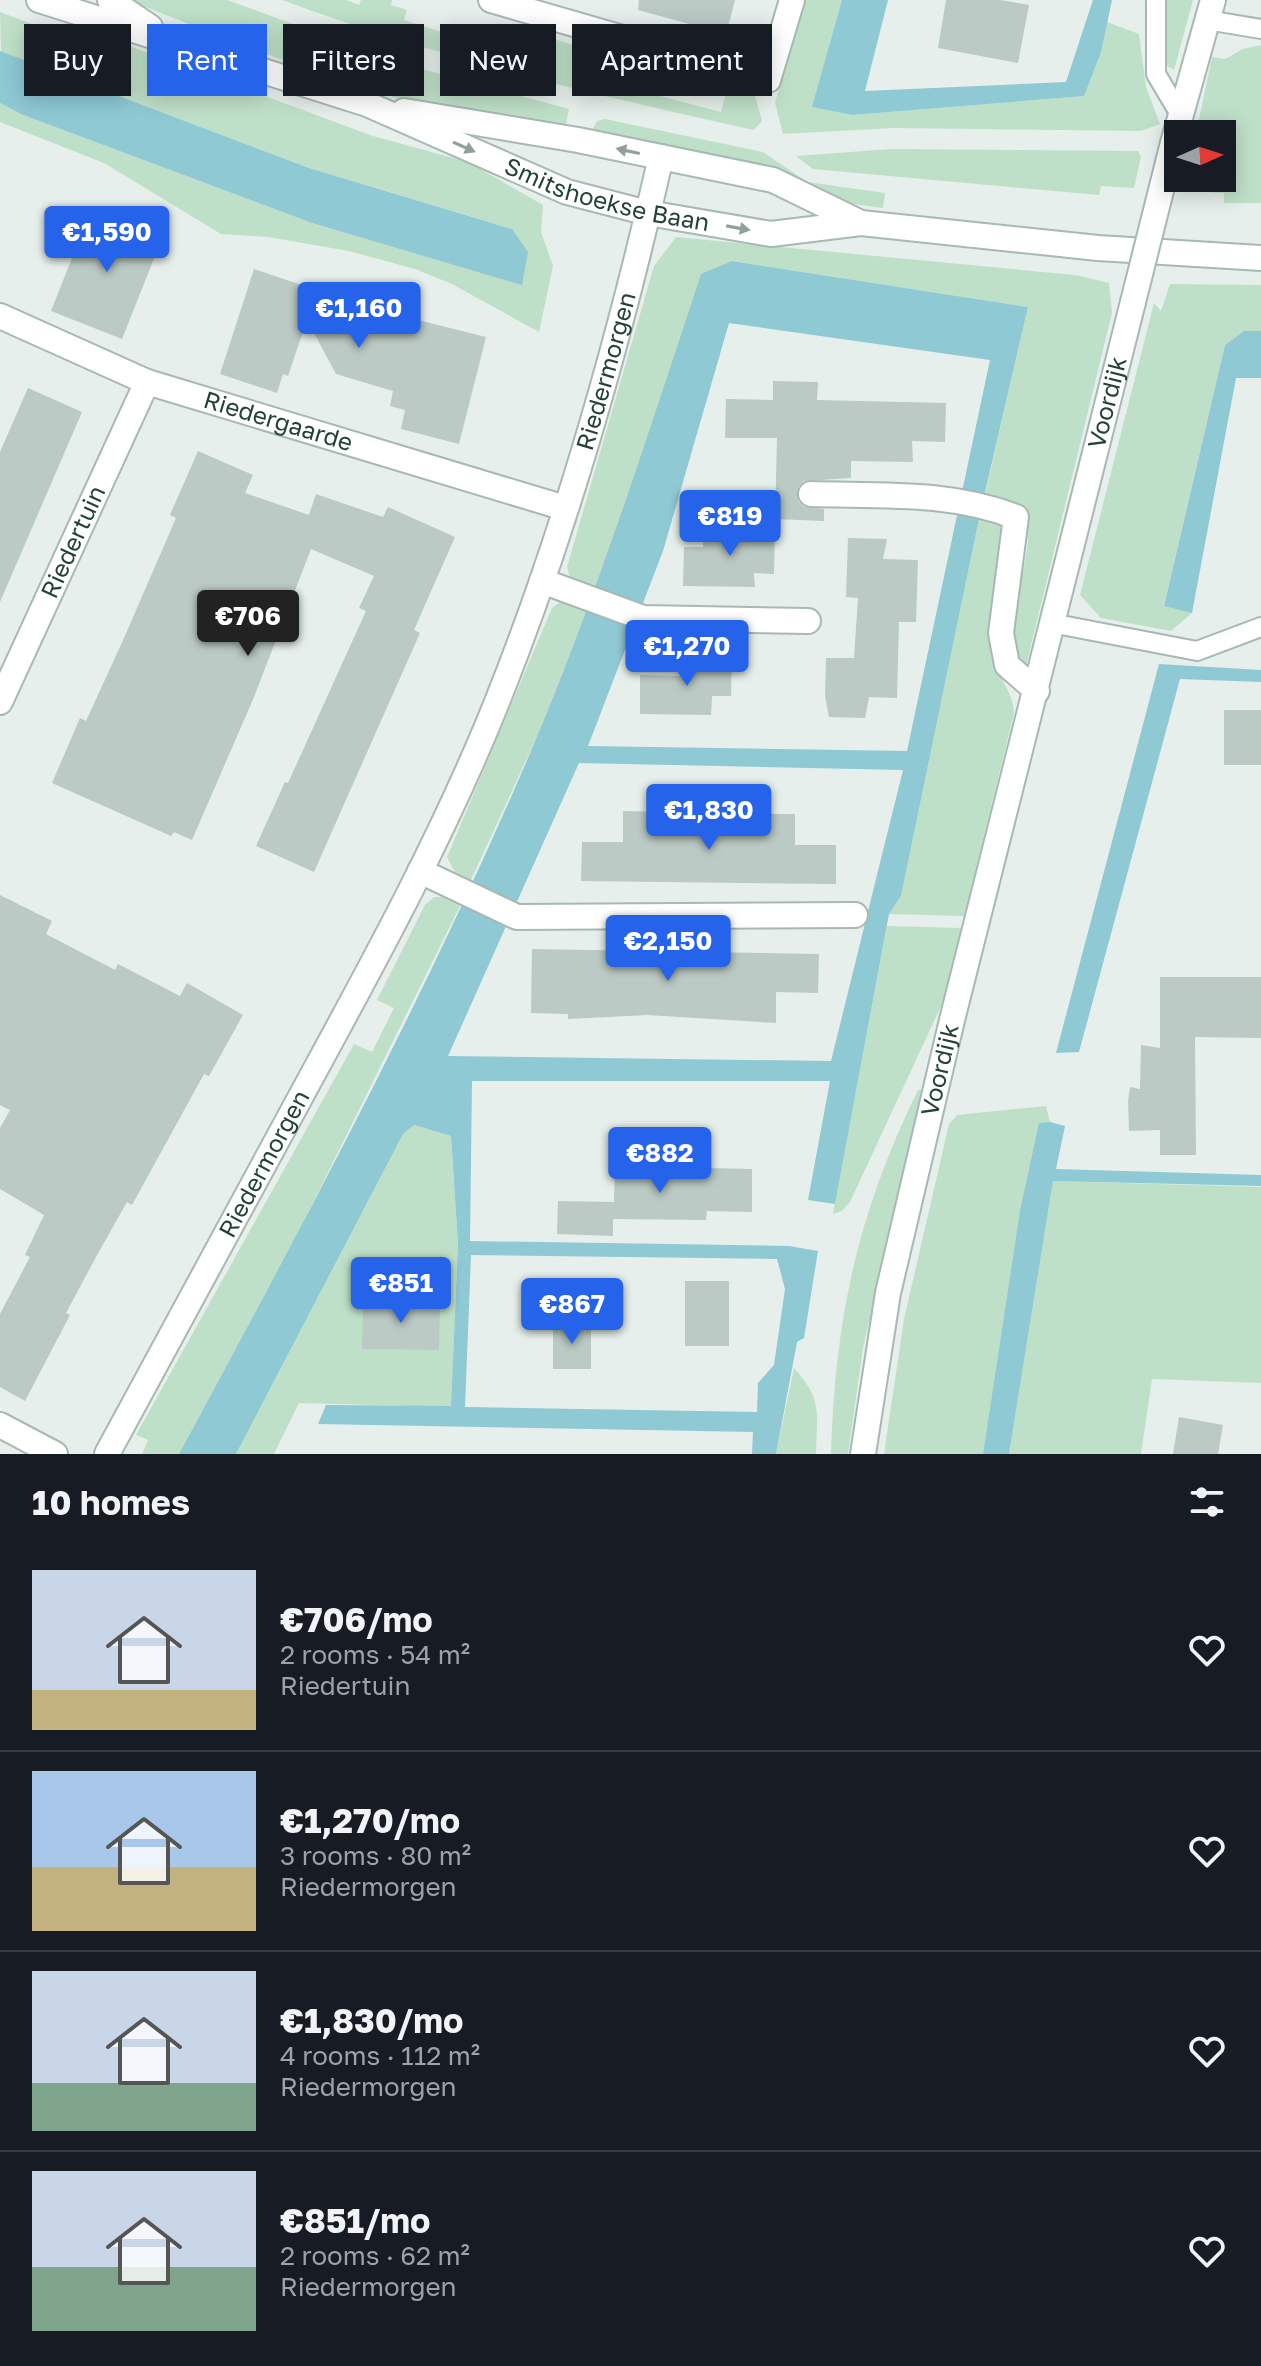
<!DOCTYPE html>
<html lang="en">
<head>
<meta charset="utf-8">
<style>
  body { margin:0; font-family:"Golos Text",sans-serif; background:#242831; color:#f1f3f6; height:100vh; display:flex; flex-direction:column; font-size:30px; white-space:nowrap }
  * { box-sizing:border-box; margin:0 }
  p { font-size:26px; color:#9ea1a6 }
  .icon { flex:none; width:44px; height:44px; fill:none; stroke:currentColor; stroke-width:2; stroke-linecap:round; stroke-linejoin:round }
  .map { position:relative; height:1454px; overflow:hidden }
  .side { display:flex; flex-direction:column; background:#171b24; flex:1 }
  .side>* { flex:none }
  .guide { position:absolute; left:24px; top:24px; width:800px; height:72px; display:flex; gap:16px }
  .needle { width:52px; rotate:87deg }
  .buttons { position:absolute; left:1164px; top:120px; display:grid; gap:16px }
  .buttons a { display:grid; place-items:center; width:72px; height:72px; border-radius:0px; background:#171b24; box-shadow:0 4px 20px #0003; font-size:40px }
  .price { position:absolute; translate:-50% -68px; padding:0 18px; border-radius:8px; background:#2563eb; color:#fff; font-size:26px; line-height:52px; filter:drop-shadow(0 2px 4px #0008) }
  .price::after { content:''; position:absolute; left:50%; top:48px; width:24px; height:18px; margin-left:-12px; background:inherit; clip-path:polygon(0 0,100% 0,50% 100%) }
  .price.on { background:#222; color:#fff }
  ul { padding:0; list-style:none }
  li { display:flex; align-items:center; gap:24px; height:200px; padding:0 32px }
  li+li { border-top:2px solid #363941 }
  li span { display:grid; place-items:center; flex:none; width:224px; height:160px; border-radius:0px; color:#555 }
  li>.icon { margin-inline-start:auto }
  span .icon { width:96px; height:96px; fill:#fffc; stroke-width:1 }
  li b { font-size:34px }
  h2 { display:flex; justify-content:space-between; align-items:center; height:96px; padding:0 32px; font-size:34px }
  .tag { padding:0 28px; border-radius:0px; background:#171b24; box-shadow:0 4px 20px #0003; font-size:28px; line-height:72px }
  .tag.on { background:#2563eb; color:#fff }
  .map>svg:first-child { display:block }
  .green { fill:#bfe0c8 }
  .water { fill:#8ec9d4; fill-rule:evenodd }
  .building { fill:#bbcac4 }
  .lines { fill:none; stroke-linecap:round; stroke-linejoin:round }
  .service-casing { stroke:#a8b8b2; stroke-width:22 }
  .minor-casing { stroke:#a8b8b2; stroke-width:28 }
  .tertiary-casing { stroke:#a8b8b2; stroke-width:28 }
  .service { stroke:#fff; stroke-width:18 }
  .minor { stroke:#fff; stroke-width:24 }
  .tertiary { stroke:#fff; stroke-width:24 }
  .minor-bridge-casing { stroke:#a8b8b2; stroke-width:28; stroke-linecap:butt }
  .minor-bridge { stroke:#fff; stroke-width:24 }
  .oneway { fill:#92a09c }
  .labels { text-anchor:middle; stroke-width:7; stroke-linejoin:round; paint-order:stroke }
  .street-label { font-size:24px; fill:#24423a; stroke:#f7fbf9 }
</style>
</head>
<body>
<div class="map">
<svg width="1261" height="1454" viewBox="0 0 1261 1454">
  <rect width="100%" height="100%" fill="#e6efeb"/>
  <g class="green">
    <path d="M128,0h99l173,63 169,46 -3,16c-32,-3 -66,-3 -97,-9 -117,-24 -230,-73 -341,-116z"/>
    <path d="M282,0h64l13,5 2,-5h31l-1,5 16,5 -3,10 135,43 9,-26 43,14 -7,25 137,36 7,-25 26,5 8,29 -8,9c-160,-35 -318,-73 -472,-130z"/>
    <path d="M804,0h38l-29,107 39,8 231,-19 18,-44 6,-30 32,12 7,53 14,37 -19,7 -248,-3 -110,6 -8,-31z"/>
    <path d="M1166,0h27l-19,70 -8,-5z"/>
    <path d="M0,12l56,21 54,6 263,97 95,26 75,43 -2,27 12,34 -14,66 -87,-48 -37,-15 -66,-18 -81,-14 -47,-3 -117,-71 -104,-41v-19l23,12 289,108 209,61 -9,-55 -203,-61 -308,-116z"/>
    <path d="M1261,45v158h-37v-10l-34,-2 4,-13h28v-44h-26l16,-77 13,2 18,-10z"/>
    <path d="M605,119l158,33 44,30 78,11 -2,15 -38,-5 -89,-35 -164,-38 5,-9z"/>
    <path d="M891,149l247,2 3,6 -7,31 -33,-2 -2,9 -286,-26 -17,-13z"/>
    <path d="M676,237l399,38 34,8 3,30 -86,353c-38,-44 23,-118 -6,-162l-35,-9 43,-188 -296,-46 -136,329 -26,-12 -3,-11 87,-301z"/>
    <path d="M1170,284l91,1v46h-17l-19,14 -61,260 28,8 -21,18 -70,-13 -21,-23 74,-292 7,8z"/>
    <path d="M980,514l25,10 -15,125c2,25 23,37 24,64l-50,203 -75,-2 12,-18z"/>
    <path d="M560,602l28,7 -48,121 -69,150 -16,-8 -8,-15 105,-249z"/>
    <path d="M434,897h10l16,9 -166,335 -115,213h-37l6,-14 -12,-5 218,-391 18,8 22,-44 -17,-8 48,-95z"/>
    <path d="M887,926l74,2 -19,76 -92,198 -8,9 -9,3z"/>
    <path d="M918,1090h4l-59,258 -15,106h-17c4,-136 27,-242 87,-364z"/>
    <path d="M1046,1106l4,16 -11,2 -19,86 -37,244h-99l20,-135 45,-195 8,-9z"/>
    <path d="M414,1125l37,11 7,107 -7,164 -152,-4 -25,51h-38l167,-320z"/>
    <path d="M1053,1181l208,6v196l-109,-4 -11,75h-132z"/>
    <path d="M794,1368c29,32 23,45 22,86h-40z"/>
  </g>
  <g class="water">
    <path d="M842,0h46l-23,91 201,-9 27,-82h19l-11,52 -17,44 -232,19 -40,-8z"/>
    <path d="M0,51l309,117 203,61 16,23 -6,33 -210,-62 -289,-108 -23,-12z"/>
    <path d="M732,261l296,46 -48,207 -79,382 -12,18 -54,290 -27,-4 22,-119h-358l-2,160 319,5 29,5 -14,87 -7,4 -21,112h-24l1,-22 -435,-8 8,-19 125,1 7,-163 -7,-107 -37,-11 -11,9 -167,320h-57c127,-235 259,-480 362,-727 61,-148 110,-301 160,-453zM729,323l261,37 -83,391 -319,-5 75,-195zM579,763l324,7 -72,291 -383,-5zM471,1255l306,4 8,30 -11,76 -16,18 -1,29 -292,-5z"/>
    <path d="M1244,331h17v47h-25l-44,235 -28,-7 61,-261z"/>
    <path d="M1159,664l102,6v12l-81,-3 -101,373 -23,1z"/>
    <path d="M1050,1122l15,4 -9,43 205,6v11l-208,-5 -44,273h-26l37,-244 19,-87z"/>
  </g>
  <g class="building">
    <path d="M639,0h96l-9,34 -88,-24z"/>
    <path d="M946,0h54l29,5 -11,58 -80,-15z"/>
    <path d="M92,208l71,28 -41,103 -71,-28z"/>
    <path d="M254,269l95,32 3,-11 41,11 -3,12 96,24 -27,107 -58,-15 4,-19 -15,-4 3,-15 -57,-17 -29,-54 -19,56 -5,-2 -6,19 -57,-19z"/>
    <path d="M773,381l45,1 -1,18 129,3 -1,39 -33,-1 1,21 -62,-1v17l-47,3 -6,6v14l6,6 20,2v12l-49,-2 2,-81h-52l1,-39 47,1z"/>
    <path d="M28,388l54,24 -82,190v-150z"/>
    <path d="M198,451l55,24 -8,18 64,22 7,-21 67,23 5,-10 67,30 -41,93 6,3 -106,239 -58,-26 29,-64 3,1 78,-172 -7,-3 15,-32 -63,-27 -57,148 -62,143 -18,-8 -3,4 -119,-53 28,-65 6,3 38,-83 52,-120 -6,-3z"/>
    <path d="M704,528l71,1 -1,45 -20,-1 1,14 -72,-1 1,-39h19z"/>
    <path d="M848,538l39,1 -4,20 35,1 -2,62h-17l-2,76 -28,-1 -4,21 -36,-1 -4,-21 1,-38h28l4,-60 -12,-1z"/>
    <path d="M688,657h44l-1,39h-19l-1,19 -71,-1v-39l47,1z"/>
    <rect x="1224" y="710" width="37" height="55"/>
    <path d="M623,811l42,1v6l70,1v-5h60v31h41v39l-255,-3 1,-39h41z"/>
    <path d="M0,895l52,26 -6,13 69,36 3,-6 62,32 7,-13 56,32 -34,61 -5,-2 -72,131 -5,-3 -31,55 -30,56 4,2 -45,86 -25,-14v-73l30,-57 -5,-2 19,-40 -44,-26v-61l10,-18 -10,-5z"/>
    <path d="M532,949l287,5 -1,39 -42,-1v31l-128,-8 -80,4v-5l-37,-1z"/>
    <path d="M1160,977h101v61l-66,-1 1,118h-36v-25l-31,1 -1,-30 2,-14 10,2 1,-44 19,3z"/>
    <path d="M615,1159h91v9l46,1v43l-45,-1 -1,9 -93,-1v17l-56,-2 1,-33 56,1z"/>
    <rect x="685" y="1281" width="44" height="65"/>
    <path d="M363,1300l77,1 -1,49 -77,-1z"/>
    <path d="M553,1323l38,1v45h-38z"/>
    <path d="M1179,1417l44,8 -5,29h-45z"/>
  </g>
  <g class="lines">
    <g class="service-casing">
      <g id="service">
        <path d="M1156,0v74l25,42"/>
        <path d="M1207,20l54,9"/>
        <path d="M1051,623l146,28 64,-24"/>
      </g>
    </g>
    <g class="minor-casing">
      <g id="minor">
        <path d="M491,0l277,80 24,-80"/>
        <path d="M1173,143l40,-143"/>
        <path id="s1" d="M0,316l147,66 418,126"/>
        <path d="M811,494c69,2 140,-3 205,23l-15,116 6,32 30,26"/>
        <path d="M542,581l101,37 165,3"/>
        <path id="s2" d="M0,702l147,-320"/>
        <path d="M420,871l97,46 338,-2"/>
        <path d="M0,1425l55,29"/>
        <path id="s3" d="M107,1454c67,-123 134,-246 200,-369 68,-125 137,-251 190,-383 70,-175 122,-361 164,-545"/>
        <path id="s4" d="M863,1454l25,-161 64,-273 181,-718"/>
      </g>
    </g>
    <g class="tertiary-casing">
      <g id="tertiary">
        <path id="s5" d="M39,0l328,104 200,88 81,21 123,21 90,-11 237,25 163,10"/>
        <path d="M110,0l40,27"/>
        <path d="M404,111l174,29 195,40 88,43"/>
      </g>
    </g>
    <use href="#service" class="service"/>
    <use href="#minor" class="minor"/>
    <use href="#tertiary" class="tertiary"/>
    <g class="minor-bridge-casing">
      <path id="minor-bridge" d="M1133,302l40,-159"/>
    </g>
    <use href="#minor-bridge" class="minor-bridge"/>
  </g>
  <defs><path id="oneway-solid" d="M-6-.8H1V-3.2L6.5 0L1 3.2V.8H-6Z" transform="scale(2)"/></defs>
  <g class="oneway">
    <use href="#oneway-solid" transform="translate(464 147) rotate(24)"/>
    <use href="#oneway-solid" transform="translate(628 151) rotate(-168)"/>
    <use href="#oneway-solid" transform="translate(738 228) rotate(10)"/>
  </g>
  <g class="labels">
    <g class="street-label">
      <text dy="8" stroke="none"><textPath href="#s5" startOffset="602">Smitshoekse Baan</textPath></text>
      <text dy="8" stroke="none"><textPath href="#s3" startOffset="1196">Riedermorgen</textPath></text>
      <text dy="8" stroke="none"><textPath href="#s4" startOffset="1080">Voordijk</textPath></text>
      <text dy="8" stroke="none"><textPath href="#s1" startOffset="298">Riedergaarde</textPath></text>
      <text dy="8" stroke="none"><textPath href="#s2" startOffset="176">Riedertuin</textPath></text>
      <text dy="8" stroke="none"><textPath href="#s4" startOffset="392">Voordijk</textPath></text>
      <text dy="8" stroke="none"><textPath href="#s3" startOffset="330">Riedermorgen</textPath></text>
    </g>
  </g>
</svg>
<div class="buttons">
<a><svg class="needle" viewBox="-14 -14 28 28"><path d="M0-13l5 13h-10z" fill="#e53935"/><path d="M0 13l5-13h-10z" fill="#9ea1a6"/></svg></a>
</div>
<b class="price" style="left:107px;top:274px">€1,590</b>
<b class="price" style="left:359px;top:350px">€1,160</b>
<b class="price" style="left:730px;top:558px">€819</b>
<b class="price on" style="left:248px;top:658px">€706</b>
<b class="price" style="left:687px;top:688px">€1,270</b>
<b class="price" style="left:709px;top:852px">€1,830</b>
<b class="price" style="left:668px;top:983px">€2,150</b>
<b class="price" style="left:660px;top:1195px">€882</b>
<b class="price" style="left:401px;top:1325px">€851</b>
<b class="price" style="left:572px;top:1346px">€867</b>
<div class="guide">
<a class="tag">Buy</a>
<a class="tag on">Rent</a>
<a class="tag">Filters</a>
<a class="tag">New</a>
<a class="tag">Apartment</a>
</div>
</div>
<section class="side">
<h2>10 homes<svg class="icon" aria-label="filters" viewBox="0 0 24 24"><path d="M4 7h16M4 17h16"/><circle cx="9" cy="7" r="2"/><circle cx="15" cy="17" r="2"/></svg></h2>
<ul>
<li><span style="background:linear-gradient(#c9d6e8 75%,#c2b280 0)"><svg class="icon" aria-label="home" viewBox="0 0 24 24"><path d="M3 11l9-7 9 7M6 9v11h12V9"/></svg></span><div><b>€706/mo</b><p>2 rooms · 54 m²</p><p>Riedertuin</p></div><svg class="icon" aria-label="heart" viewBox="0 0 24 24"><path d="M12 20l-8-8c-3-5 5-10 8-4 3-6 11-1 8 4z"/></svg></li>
<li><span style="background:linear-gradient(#a9c7e8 60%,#c2b280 0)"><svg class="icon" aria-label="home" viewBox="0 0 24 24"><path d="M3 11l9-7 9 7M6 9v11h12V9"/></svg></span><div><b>€1,270/mo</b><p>3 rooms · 80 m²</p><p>Riedermorgen</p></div><svg class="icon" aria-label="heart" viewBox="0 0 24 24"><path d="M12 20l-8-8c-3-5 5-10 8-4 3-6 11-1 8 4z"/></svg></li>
<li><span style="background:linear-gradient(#c9d6e8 70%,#7fa58c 0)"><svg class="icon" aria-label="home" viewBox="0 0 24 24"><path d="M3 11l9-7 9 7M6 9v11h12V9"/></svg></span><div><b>€1,830/mo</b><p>4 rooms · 112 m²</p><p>Riedermorgen</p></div><svg class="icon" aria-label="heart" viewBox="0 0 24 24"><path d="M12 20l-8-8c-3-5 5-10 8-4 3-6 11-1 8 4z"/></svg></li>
<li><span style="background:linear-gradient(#c9d6e8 60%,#7fa58c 0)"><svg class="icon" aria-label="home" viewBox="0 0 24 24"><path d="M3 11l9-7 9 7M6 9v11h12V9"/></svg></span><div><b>€851/mo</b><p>2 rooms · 62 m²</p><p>Riedermorgen</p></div><svg class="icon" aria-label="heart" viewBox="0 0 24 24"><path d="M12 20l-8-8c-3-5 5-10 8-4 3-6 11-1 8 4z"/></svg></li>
</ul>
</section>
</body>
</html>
